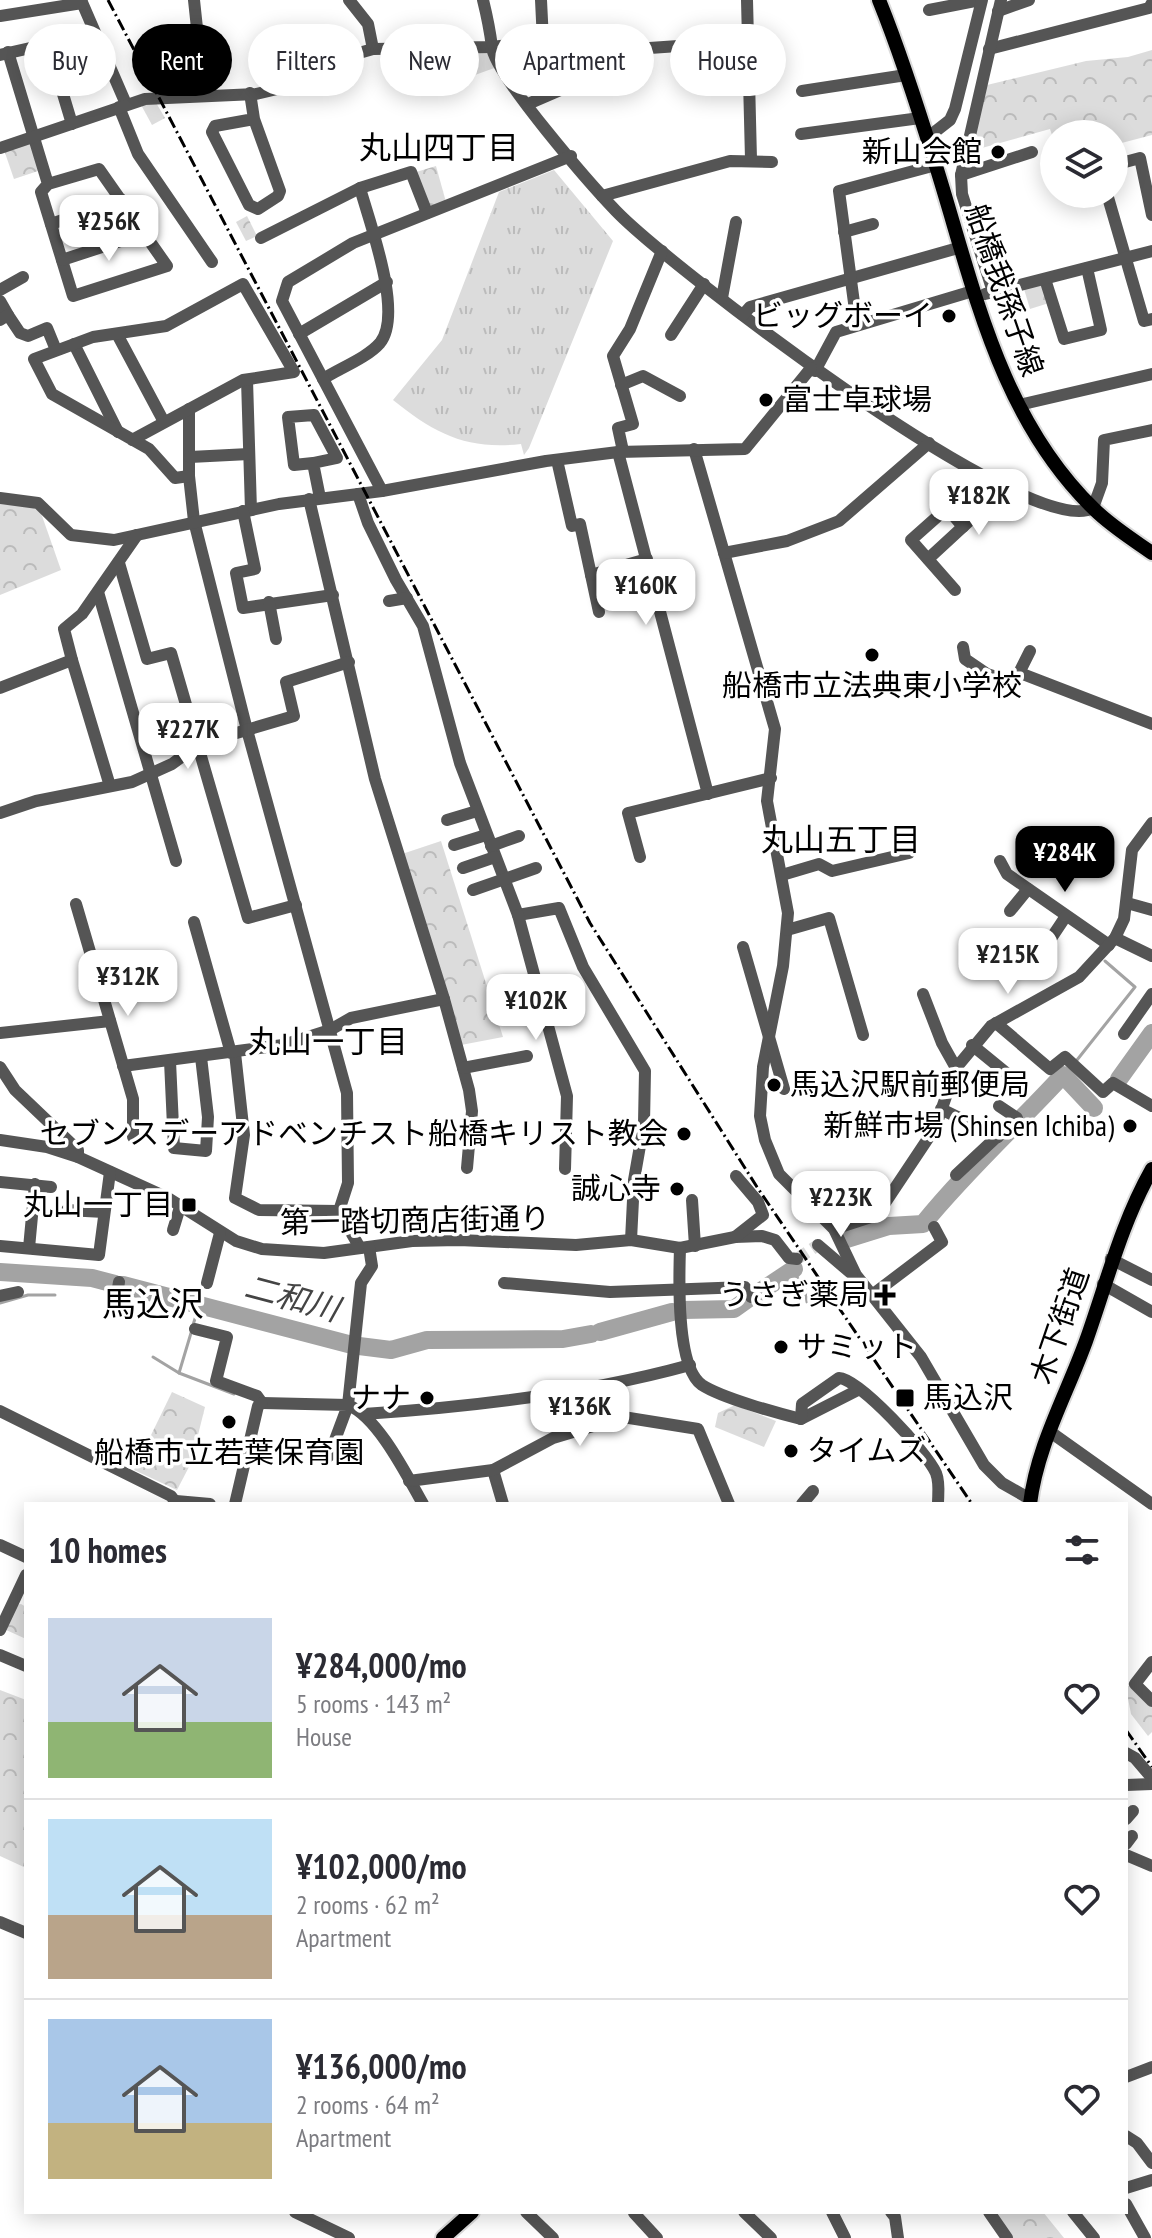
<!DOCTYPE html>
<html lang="en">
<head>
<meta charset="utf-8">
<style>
  body { margin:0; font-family:"PT Sans Narrow","Noto Sans JP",sans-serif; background:#f7f7f7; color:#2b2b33; height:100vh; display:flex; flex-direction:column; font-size:30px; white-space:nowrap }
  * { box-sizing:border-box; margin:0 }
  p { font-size:26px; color:#7c7c81 }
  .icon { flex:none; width:44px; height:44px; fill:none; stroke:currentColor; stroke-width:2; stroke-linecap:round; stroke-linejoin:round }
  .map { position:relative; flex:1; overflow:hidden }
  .panel { position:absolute; left:24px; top:1502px; width:1104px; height:712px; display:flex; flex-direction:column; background:#fff; border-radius:0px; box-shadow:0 4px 20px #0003 }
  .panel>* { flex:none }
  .banner { position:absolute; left:24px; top:24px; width:1104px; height:72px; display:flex; gap:16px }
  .tools { position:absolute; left:1040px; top:120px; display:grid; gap:16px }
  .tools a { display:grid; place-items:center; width:88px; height:88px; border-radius:50%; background:#fff; box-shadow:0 4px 20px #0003; font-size:40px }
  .price { position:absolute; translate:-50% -68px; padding:0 18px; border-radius:16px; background:#fff; color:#222; font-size:26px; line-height:52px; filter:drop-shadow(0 2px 4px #0008) }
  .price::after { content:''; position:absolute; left:50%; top:48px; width:24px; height:18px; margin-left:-12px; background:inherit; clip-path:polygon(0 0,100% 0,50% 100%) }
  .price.selected { background:#000; color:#fff }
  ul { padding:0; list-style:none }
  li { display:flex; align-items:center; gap:24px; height:200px; padding:0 24px }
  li+li { border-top:2px solid #e1e1e2 }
  li span { display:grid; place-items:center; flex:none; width:224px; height:160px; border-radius:0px; color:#555 }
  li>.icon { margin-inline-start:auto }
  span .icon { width:96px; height:96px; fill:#fffc; stroke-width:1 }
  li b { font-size:34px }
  h2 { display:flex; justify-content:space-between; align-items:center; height:96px; padding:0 24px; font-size:34px }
  .tag { padding:0 28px; border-radius:36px; background:#fff; box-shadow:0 4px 20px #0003; font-size:28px; line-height:72px }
  .tag.selected { background:#000; color:#fff }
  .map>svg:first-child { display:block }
  .grass { fill:url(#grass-tufts) }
  .forest { fill:url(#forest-crowns) }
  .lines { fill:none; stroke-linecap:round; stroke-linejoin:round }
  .stream { stroke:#a3a3a3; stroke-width:3 }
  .river { stroke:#a3a3a3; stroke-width:18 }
  .minor-tunnel { stroke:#d9d9d9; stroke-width:12; stroke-dasharray:12 6; stroke-linecap:butt }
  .major-casing { stroke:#dbdbdb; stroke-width:18 }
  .minor { stroke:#555; stroke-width:12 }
  .major { stroke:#000; stroke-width:14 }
  .rail { stroke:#000; stroke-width:3; stroke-dasharray:12 4 2 4; stroke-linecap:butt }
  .poi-dot { fill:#000; stroke:#fff; stroke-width:3 }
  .labels { text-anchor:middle; stroke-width:7; stroke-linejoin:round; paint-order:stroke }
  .poi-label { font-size:30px; fill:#000; stroke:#fff; text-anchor:end }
  .street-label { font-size:30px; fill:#000; stroke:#fff }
  .neighbourhood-label { font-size:32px; fill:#000; stroke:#fff }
  .water-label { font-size:32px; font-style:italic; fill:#444; stroke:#fff }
  .quarter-label { font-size:34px; fill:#000; stroke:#fff }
</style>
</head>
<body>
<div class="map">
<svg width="1152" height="2238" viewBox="0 0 1152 2238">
  <defs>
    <pattern id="grass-tufts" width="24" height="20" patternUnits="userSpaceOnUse" patternTransform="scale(2)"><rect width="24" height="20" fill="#dcdcdc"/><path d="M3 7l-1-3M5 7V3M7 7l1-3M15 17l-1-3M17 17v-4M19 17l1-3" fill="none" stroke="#bbb"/></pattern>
    <pattern id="forest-crowns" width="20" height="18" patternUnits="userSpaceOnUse" patternTransform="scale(2)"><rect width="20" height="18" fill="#dcdcdc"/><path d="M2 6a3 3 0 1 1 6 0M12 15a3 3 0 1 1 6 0" fill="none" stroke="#bbb"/></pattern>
  </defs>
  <rect width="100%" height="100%" fill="#fff"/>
  <path class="grass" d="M554,170l59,71 -84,207 -5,7 -3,-11c-54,6 -86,-10 -128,-44l49,-60 57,-148z"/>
  <g class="forest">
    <path d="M490,50l7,17 -33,12 -9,-27z"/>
    <path d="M1152,50v85l-38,10v-11h-60v7l-4,-12 -79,22 16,-66 99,-24 42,-4z"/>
    <path d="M155,101l10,17 -13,7 -12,-22z"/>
    <path d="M32,141l9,29 -27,9 -10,-29z"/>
    <path d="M436,166l10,36 -17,8 -16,-37z"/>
    <path d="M247,216l10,20 -11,5 -10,-19z"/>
    <path d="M1041,285l8,18 -19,6 -6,-20z"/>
    <path d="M0,504l31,2 10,7 20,57 -61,25z"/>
    <path d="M441,841l62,196 -42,8 -59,-191z"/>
    <path d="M172,1392l33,15 -14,56 -14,27 -43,-20z"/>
    <path d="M735,1405l41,16 -12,26 -49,-20 3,-14z"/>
    <path d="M21,1604l5,3v32l-22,-10 12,-24z"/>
    <path d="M1131,1684l21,22v26l-4,4 -17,-22 -5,-26z"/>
    <path d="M0,1690l26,10v168l-26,-12z"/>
    <path d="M993,2212h50l21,26h-53z"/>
  </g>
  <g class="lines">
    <g class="stream">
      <path d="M1077,1060l58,-73 -30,-26"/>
      <path d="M792,1270l13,19 2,13"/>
      <path d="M0,1303l28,-8h27"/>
      <path d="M193,1325l6,-19"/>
      <path d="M191,1333l-12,40 55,21"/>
      <path d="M153,1357l26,16"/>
    </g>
    <g class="river">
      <path d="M1119,1079l33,-46"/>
      <path d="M844,1240l45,-14 34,-2c43,-53 94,-99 140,-149l31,33"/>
      <path d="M0,1272l92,6 23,6"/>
      <path d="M123,1285l229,60"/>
      <path d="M755,1295l39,-26"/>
      <path d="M683,1310l51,-1 14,-10"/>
      <path d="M600,1332l72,-20"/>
      <path d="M359,1346l32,4 36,-10 136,-1 28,-5"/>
    </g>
    <path class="minor-tunnel" d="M797,1259l21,-14"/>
    <g class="major-casing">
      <g id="major">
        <path d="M879,0c22,54 40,111 57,166 38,121 63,251 158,343 17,17 38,30 58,44"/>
        <path d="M1030,1504c7,-58 36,-108 56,-163 21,-59 35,-117 66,-172"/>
        <path d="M443,2238l29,-26"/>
      </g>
    </g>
    <g class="minor">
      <path d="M81,0l45,104"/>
      <path d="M194,0l10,94"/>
      <path d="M349,0l19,24 5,25"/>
      <path d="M483,0c4,16 7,31 9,47 2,27 101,140 124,164 53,55 414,332 477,297l9,-25 2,-43 48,-10"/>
      <path d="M747,0l4,159"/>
      <path d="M929,10l51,-10"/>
      <path d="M998,11l31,-11"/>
      <path d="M0,16l82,-13"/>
      <path d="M566,34l1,18"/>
      <path d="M543,36l67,-5 11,19 86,-6 2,34"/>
      <path d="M989,49l160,-41 3,-5"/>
      <path d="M8,52l40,132 51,-15 68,97 -94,30 -32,-104 7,-8"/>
      <path d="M0,55l48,-11 24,80"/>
      <path d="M802,91l104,-16"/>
      <path d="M250,93l4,26 26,72 -2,5 -20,13 -9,-4 -37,-73 3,-6 39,-7"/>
      <path d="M528,104l37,-16 46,-8"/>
      <path d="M119,107l19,47 74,108"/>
      <path d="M801,134l119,-16"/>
      <path d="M927,138l23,-18 5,-11 27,-109"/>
      <path d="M0,148l145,-49 111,-5 34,-8 55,-29 28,-8 119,-2 51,-6 -2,-41"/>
      <path d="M1114,165l26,-7 12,57"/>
      <path d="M961,175l71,-23"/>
      <path d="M1107,194l37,127 8,-2"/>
      <path d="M602,196l128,-35 42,1"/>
      <path d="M51,224l71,-24"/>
      <path d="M844,232l29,-8"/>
      <path d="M261,238l99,-50 51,-16 16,41"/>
      <path d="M62,260l83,-27"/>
      <path d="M1045,279l19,60 37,-9 -14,-62"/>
      <path d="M0,290l23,-13"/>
      <path d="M993,292l-31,-98 -1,-19 40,-175"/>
      <path d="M985,294l167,-43"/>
      <path d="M722,298l14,-76"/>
      <path d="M0,301l8,14"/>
      <path d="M743,315l7,-8 208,-59"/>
      <path d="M0,320l8,-5 12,18 8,3 19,-8 9,22"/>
      <path d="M857,325l-18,-134 97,-26"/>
      <path d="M117,334l47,88"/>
      <path d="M299,334l88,-52"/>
      <path d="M671,335l33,-51"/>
      <path d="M74,344l44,88"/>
      <path d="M815,371l21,-39 137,-41"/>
      <path d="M323,379c17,-11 44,-21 57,-36 24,-29 -11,-122 -20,-155"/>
      <path d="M247,380l4,130"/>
      <path d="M621,385l22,-9 37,20"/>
      <path d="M1019,405l133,-31"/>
      <path d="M189,409v67l5,45 53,209 100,363 1,90 -9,28"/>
      <path d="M132,440l111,-60 51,-8 -51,-88 -77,42 -73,11 -59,22 18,35 97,55 26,29 14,-2"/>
      <path d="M694,449l81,280 -8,72 21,112 -5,53 -20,101 -3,49 5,24 14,34 55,55 22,46 65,82 63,108 18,18 28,16"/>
      <path d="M623,451l-5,-23 15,-4 -20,-68 17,-27 32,-78"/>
      <path d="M618,452l90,342"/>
      <path d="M190,457l59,-3"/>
      <path d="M557,460l15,66 8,-2 19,88"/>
      <path d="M313,463l24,-5 -23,-43 -26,2 6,48 19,-2 7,35"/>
      <path d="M382,491l-100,-190 6,-19 65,-39 218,-87"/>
      <path d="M358,494l10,29 28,57 27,46 37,137 58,152 41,-7 24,59 62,104 -1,52 -10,57 -3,60"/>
      <path d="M0,498l38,5 33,32 43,5 165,-36 103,-13 164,-30 72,-9 127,-3 66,-81"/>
      <path d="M309,499l66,280 69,220 25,91 3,21 -5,57"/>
      <path d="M243,511l12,58 -19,4 7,35 90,-13"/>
      <path d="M724,553l63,-12 52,-20 90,-78"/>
      <path d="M928,559l77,-71"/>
      <path d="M119,563l28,96 24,-6 77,265 48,-13"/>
      <path d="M591,575l56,-16"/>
      <path d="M955,590l-44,-50 36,-32 16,19"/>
      <path d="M98,592l78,269"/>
      <path d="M389,601l18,-3"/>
      <path d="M269,602l7,37"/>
      <path d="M963,647l2,12 22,15 27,9 16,-32"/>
      <path d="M72,660l38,126"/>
      <path d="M1020,673l132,51"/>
      <path d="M0,688l72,-28 -8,-31 18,-15 55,-79"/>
      <path d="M0,813l36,-12 96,-19 40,-18 27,-20 95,-28 -8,-34 63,-20"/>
      <path d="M447,820l30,-9"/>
      <path d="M454,845l32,-10"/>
      <path d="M491,846l28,-10"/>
      <path d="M640,857l-12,-44 143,-35"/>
      <path d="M1000,861l7,13 102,71"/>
      <path d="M463,868l32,-11"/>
      <path d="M782,875l37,-11 13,7 77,-18"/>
      <path d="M473,890l63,-22"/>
      <path d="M1127,903l25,7"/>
      <path d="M76,904l57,195v38"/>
      <path d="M1010,911l18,-22"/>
      <path d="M518,915l49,181 -2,73"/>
      <path d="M194,922l37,131"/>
      <path d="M787,930l42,-12 34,117"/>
      <path d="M1115,938l37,18"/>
      <path d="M1050,940l16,-24"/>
      <path d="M743,947l41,142"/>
      <path d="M923,994l19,49 14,25"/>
      <path d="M996,1023l54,46 15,-12 38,35 10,-9 39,23"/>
      <path d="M0,1033l110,-12"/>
      <path d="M1124,1034l28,-40"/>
      <path d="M972,1045l43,35"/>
      <path d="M235,1053l9,82 -9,63 24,12 80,1 21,37"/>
      <path d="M170,1061l4,87 32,3 2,-34 -7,-60"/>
      <path d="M123,1066l160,-21 47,-15 21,-12 93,-19"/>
      <path d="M0,1067l15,23 63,60v7"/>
      <path d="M463,1068l64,-12"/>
      <path d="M941,1109l57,28"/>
      <path d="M0,1140l47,7 31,10 90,41 68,43 26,8 62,4 88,-12 47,-1 117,5 55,-5 49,8 55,-11 27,-1 13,4 14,18 8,1"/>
      <path d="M956,1175l61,-57 -18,-12"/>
      <path d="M0,1182l51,5"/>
      <path d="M692,1200l3,46"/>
      <path d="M67,1210l37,2"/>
      <path d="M834,1229l43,-14 58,-87 21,-60 35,-42 88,-49 36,-39 9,-19 8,-69 20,-27"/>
      <path d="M173,1230l7,-23"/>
      <path d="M735,1237l28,-22 -5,-13 -22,-26"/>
      <path d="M818,1245l34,29"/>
      <path d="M0,1246l99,9 11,-83"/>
      <path d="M369,1247l3,19 -11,17 -13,122c30,12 59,71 75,99"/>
      <path d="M29,1248l6,-64"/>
      <path d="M680,1248c-1,29 -4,119 22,137 20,13 75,28 99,34l57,-29"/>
      <path d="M1111,1259l41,21"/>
      <path d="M207,1283l13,-50"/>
      <path d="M504,1283l106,9 135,-5 6,10"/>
      <path d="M1103,1284l49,28"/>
      <path d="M118,1288l1,-6"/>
      <path d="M872,1295l70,-53 -8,-15"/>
      <path d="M0,1296l18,-4"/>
      <path d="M195,1329l32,8 -11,44 41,15 5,7"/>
      <path d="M262,1403l86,2 -19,51"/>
      <path d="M0,1411l171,85 6,8"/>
      <path d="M364,1414c108,-7 221,-20 326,-49"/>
      <path d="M801,1419l1,-15 37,-26c20,1 88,74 97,95 4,10 2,21 2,31"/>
      <path d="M1049,1431l103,73"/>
      <path d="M493,1470l10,34"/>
      <path d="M409,1481l84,-11 60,-32 70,-21 75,12 31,75"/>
      <path d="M176,1501l34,3"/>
      <path d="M235,1504l23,-98 4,-3"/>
      <path d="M802,1504l11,-13"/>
      <path d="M0,1545l26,12"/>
      <path d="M0,1630l26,-55"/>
      <path d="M0,1655l26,11"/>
      <path d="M1152,1662l-17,22 17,17"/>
      <path d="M1126,1753l9,5 17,20"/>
      <path d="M1126,1785l26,-1"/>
      <path d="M1126,1819l7,-8"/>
      <path d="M1126,1844l6,-8"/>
      <path d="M1126,1855l26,11"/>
      <path d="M0,1922l26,11"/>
      <path d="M1126,2077l26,-10"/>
      <path d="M1126,2136l11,7 15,20"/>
      <path d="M1126,2188l26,-8"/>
      <path d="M1126,2204l19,34"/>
      <path d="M295,2212l54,26"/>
      <path d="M526,2212l27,26"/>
      <path d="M744,2212l27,26"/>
      <path d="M832,2212l13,26"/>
      <path d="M891,2212l4,5 3,21"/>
      <path d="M989,2212l18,26"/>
      <path d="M1073,2212l21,26"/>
      <path d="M634,2213l23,25"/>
    </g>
    <use href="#major" class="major"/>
    <g class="rail">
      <path d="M108,0l482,923 167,264 215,317"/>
      <path d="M1126,1730l26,37"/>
    </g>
  </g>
  <g class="poi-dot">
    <circle cx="998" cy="152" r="8"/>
    <circle cx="949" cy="316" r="8"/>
    <circle cx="766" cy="400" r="8"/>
    <circle cx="872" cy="655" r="8"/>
    <circle cx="774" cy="1085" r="8"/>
    <circle cx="1130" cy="1126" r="8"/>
    <circle cx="684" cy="1134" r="8"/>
    <circle cx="677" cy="1189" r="8"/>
    <rect x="181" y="1197" width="16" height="16" rx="4"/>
    <path d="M881 1283h8v8h8v8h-8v8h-8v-8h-8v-8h8z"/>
    <circle cx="781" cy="1347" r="8"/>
    <circle cx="427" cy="1398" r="8"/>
    <rect x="895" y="1388" width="20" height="20" rx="4"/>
    <circle cx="229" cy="1422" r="8"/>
    <circle cx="791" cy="1451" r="8"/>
  </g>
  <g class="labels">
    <g class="poi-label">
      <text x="982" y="162">新山会館</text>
      <text x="933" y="326">ビッグボーイ</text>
      <text x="782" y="410" text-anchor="start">富士卓球場</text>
      <text x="872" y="696" text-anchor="middle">船橋市立法典東小学校</text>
      <text x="790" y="1095" text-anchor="start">馬込沢駅前郵便局</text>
      <text x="1114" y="1136">新鮮市場 (Shinsen Ichiba)</text>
      <text x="668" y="1144">セブンスデーアドベンチスト船橋キリスト教会</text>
      <text x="661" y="1199">誠心寺</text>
      <text x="173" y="1215">丸山一丁目</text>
      <text x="869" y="1305">うさぎ薬局</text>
      <text x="797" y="1357" text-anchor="start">サミット</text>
      <text x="411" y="1408">ナナ</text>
      <text x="923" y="1408" text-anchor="start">馬込沢</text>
      <text x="807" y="1461" text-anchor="start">タイムズ</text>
      <text x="229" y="1463" text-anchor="middle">船橋市立若葉保育園</text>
    </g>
    <g class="street-label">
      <text transform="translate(1004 290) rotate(71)" y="10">船橋我孫子線</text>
      <text transform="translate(415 1221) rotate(-1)" y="10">第一踏切商店街通り</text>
      <text transform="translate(1060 1326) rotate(-71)" y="10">木下街道</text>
    </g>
    <g class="neighbourhood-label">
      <text x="439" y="159">丸山四丁目</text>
      <text x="841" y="851">丸山五丁目</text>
      <text x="328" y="1053">丸山一丁目</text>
    </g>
    <g class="water-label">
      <text transform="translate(292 1298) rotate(15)" y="11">二和川</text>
    </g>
    <g class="quarter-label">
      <text x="153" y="1316">馬込沢</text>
    </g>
  </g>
</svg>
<div class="tools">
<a><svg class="icon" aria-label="layers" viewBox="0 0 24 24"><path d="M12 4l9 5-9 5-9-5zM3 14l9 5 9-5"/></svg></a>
</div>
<b class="price" style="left:109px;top:263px">¥256K</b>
<b class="price" style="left:979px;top:537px">¥182K</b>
<b class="price" style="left:646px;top:627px">¥160K</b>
<b class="price" style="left:188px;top:771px">¥227K</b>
<b class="price selected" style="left:1065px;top:894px">¥284K</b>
<b class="price" style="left:1008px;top:996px">¥215K</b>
<b class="price" style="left:128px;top:1018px">¥312K</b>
<b class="price" style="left:536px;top:1042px">¥102K</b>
<b class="price" style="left:841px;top:1239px">¥223K</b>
<b class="price" style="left:580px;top:1448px">¥136K</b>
<div class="banner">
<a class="tag">Buy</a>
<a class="tag selected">Rent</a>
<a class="tag">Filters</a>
<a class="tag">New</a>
<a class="tag">Apartment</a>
<a class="tag">House</a>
</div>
<section class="panel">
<h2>10 homes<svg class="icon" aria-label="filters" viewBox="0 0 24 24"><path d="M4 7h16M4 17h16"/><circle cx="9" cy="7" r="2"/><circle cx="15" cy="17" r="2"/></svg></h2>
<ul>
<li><span style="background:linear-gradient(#c9d6e8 65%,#8fb573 0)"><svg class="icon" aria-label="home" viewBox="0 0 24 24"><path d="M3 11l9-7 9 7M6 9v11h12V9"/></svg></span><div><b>¥284,000/mo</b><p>5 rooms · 143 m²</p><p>House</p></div><svg class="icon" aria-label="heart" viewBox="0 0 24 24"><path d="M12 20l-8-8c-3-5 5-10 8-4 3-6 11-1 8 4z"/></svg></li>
<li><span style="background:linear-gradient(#bfe0f5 60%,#b9a48a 0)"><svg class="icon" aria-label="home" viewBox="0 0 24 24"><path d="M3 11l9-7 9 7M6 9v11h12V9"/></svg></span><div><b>¥102,000/mo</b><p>2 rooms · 62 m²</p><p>Apartment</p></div><svg class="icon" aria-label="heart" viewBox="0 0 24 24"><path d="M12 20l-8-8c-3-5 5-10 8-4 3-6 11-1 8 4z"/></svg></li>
<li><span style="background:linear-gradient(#a9c7e8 65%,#c2b280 0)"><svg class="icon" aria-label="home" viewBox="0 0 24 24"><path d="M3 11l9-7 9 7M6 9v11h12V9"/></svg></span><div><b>¥136,000/mo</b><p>2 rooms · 64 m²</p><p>Apartment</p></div><svg class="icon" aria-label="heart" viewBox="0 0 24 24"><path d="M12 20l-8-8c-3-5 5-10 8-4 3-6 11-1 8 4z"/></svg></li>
</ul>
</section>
</div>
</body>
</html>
